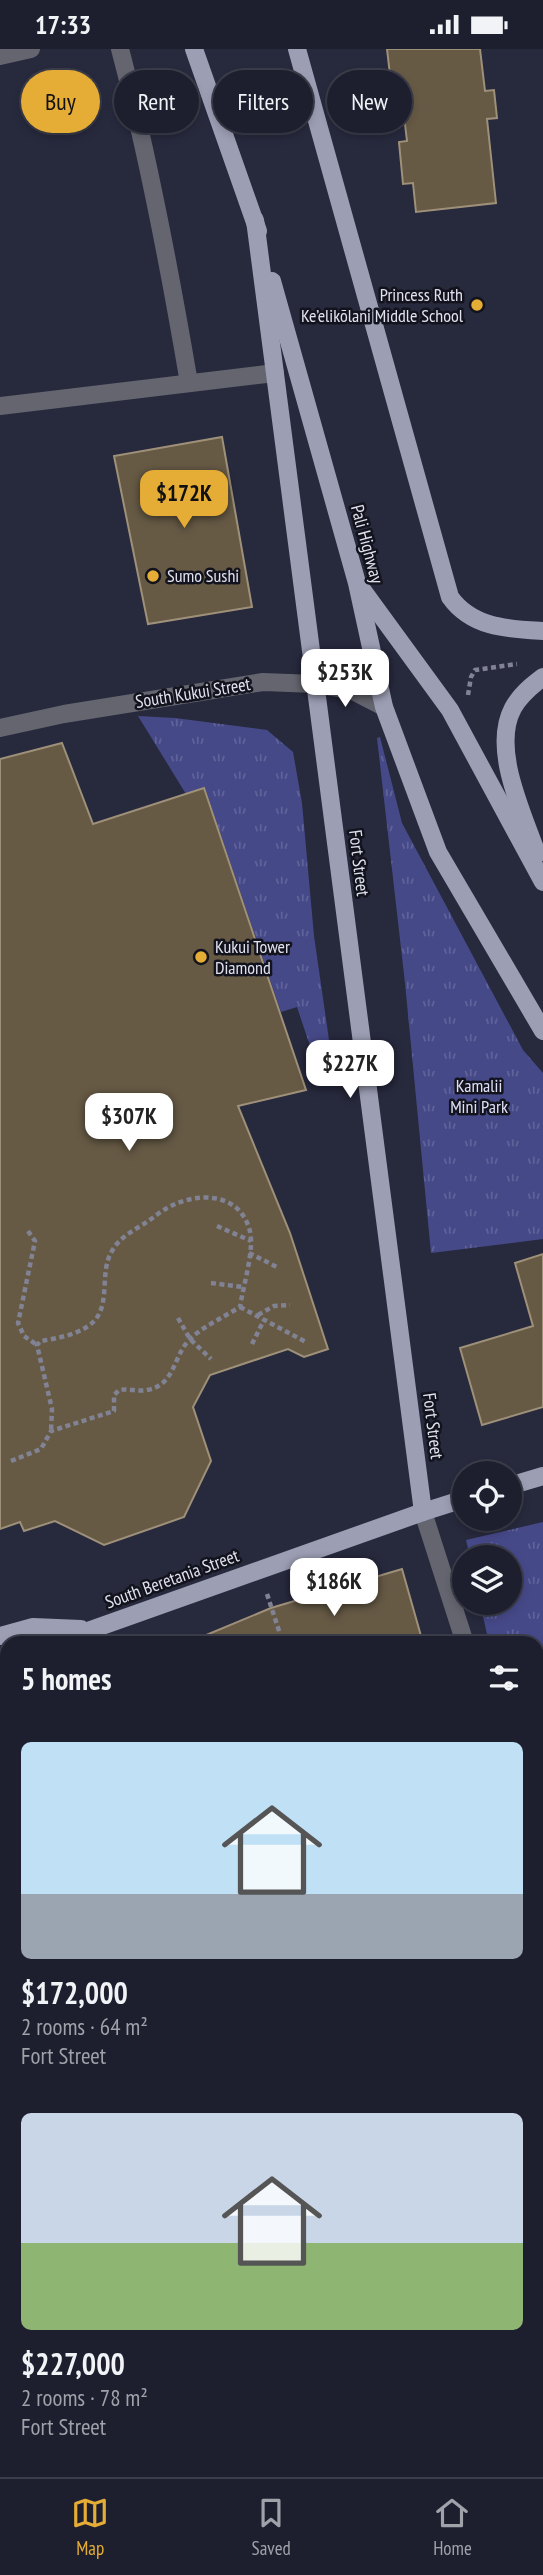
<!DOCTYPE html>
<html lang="en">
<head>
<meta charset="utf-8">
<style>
  body { margin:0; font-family:"PT Sans Narrow",sans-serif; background:#252736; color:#f1f3f6; height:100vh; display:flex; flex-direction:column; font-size:26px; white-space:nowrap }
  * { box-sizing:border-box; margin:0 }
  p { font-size:23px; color:#a0a2aa }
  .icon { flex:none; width:38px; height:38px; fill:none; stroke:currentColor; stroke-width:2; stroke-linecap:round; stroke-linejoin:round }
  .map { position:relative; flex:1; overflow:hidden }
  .sheet { position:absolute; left:0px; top:1587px; width:544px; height:842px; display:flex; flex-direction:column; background:#1d1f2e; border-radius:21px 21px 0 0; box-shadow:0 4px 10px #0003,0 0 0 2px #3b3d4a }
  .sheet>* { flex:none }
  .top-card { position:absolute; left:21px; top:21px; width:502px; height:63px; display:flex; gap:14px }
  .fabs { position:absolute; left:452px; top:1412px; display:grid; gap:14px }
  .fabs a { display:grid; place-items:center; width:70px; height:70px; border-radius:50%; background:#1d1f2e; box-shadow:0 4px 10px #0003,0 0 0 2px #3b3d4a; font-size:35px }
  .price { position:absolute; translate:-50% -60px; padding:0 16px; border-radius:14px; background:#fff; color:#222; font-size:23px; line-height:46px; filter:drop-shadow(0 2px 4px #0008) }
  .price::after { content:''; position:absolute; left:50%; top:42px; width:21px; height:16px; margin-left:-10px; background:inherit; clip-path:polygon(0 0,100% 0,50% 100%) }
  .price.on { background:#e6ad36; color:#111 }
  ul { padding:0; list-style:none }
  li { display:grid; align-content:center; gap:14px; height:371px; padding:0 21px }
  li span { display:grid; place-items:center; height:217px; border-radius:10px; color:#555 }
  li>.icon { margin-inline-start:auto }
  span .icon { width:126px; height:126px; fill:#fffc; stroke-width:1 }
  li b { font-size:30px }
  h2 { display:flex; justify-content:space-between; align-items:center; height:84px; padding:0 21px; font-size:30px }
  .pill { padding:0 24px; border-radius:32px; background:#1d1f2e; box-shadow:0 4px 10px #0003,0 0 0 2px #3b3d4a; font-size:24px; line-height:63px }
  .pill.on { background:#e6ad36; color:#111 }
  .status { display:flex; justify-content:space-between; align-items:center; height:49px; padding:0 35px; background:#1d1f2e; direction:ltr }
  .status svg { height:19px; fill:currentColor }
  .tabs { display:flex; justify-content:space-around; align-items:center; height:98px; border-top:2px solid #3b3d4a; background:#1d1f2e; font-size:19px; color:#a0a2aa }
  .tabs a { display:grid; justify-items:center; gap:4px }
  .tabs .on { color:#e6ad36 }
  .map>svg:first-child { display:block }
  .park { fill:url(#park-tufts) }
  .building { fill:#665a45; stroke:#9e9079; stroke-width:2 }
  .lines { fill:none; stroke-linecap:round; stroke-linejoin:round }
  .path { stroke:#818394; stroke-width:4.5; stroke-dasharray:5 3.5; stroke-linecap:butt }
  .minor { stroke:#64656f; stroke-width:18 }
  .major { stroke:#9c9eb4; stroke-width:18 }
  .poi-dot { fill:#e6ad36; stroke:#12131c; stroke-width:2.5 }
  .labels { text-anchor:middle; stroke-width:5; stroke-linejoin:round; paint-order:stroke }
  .poi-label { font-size:18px; fill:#e0e2ef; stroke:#12131c; text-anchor:start }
  .street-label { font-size:18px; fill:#e0e2ef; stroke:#12131c }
  .park-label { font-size:18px; fill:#dde0f7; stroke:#12131c }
</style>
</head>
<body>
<div class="status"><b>17:33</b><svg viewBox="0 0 49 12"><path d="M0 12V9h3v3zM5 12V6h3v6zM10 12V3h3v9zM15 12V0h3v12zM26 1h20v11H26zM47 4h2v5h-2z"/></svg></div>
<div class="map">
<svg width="543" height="2428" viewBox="0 0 543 2428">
  <defs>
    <pattern id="park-tufts" width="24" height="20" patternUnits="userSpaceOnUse" patternTransform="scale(1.75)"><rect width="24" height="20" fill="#464988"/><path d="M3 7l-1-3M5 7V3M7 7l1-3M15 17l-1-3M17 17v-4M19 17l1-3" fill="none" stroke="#606399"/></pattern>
  </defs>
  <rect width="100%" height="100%" fill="#27293d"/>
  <g class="park">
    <path d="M138,667l37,2 92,12 26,22 9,51 12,133 15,104 -17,12 -15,-45 -16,5 -76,-224 -19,6z"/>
    <path d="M380,688l22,86 121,227 20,23v166l-112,14 -26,-270 -28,-245z"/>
    <path d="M543,1473v217l-6,2v-98h-48l-9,-40h29v-46h-39l-4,-17z"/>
  </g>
  <g class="building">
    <path d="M387,0h93l5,42 9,-1 3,28 -10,1 9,84 -80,9 -3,-29 -10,1 -4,-42 8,-1 -6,-50 -9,1z"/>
    <path d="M222,388l30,170 -104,17 -34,-168z"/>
    <path d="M62,694l31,81 111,-36 102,302 -68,16 52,127 38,116 -24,8 -16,-8 -78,26 -17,32 18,54 -27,56 -80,28 -49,-24 -31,10 -4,-9 -20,7v-770z"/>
    <path d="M543,1205v153l-61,18 -22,-77 73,-22 -18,-63z"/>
    <path d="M402,1520l21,74h-236l84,-35z"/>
  </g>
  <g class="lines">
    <g class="path">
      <path d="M468,646l3,-18 4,-7 42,-6"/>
      <path d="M217,1177l34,15"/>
      <path d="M28,1182l7,10 -17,82 6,13 13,9"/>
      <path d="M249,1204l28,14"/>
      <path d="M211,1234l32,4"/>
      <path d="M240,1258l66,35"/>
      <path d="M258,1266l16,-9 16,-1"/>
      <path d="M178,1269l12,21 21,20"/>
      <path d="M252,1295l12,-24"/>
      <path d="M11,1412l30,-12 10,-18 63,-20v-16l5,-5c10,-2 19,2 28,0 28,-5 26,-33 42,-50 13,-13 35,-23 51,-33 3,-21 16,-61 9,-79 -11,-36 -52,-36 -80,-21 -8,4 -15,10 -22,15 -13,8 -29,16 -36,31 -11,19 -1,50 -16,67 -12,14 -37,18 -54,21l-4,4 15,64 -1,22"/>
      <path d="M267,1545l16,49"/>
    </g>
    <g class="minor">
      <path d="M120,0c29,110 50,222 69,334"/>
      <path d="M0,7l31,-7"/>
      <path d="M0,357l275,-33"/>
      <path d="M0,679l64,-14 199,-32 52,2 36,6 33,17"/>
      <path d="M423,1463l42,131"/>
      <path d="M537,1803l6,-1"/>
      <path d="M537,1862l6,17"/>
      <path d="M0,2005l7,-2"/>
      <path d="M0,2330l7,-1"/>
    </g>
    <g class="major">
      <path d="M194,0l64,182"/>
      <path d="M297,0l153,548c22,31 58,32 93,34"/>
      <path d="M255,171l168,1292"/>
      <path d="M272,232l85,302 27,124 54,145 105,179"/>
      <path d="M361,539l89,122 93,172"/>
      <path d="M537,805c-14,-41 -46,-105 -24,-146 7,-13 18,-22 30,-31"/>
      <path d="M509,1437l34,-10"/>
      <path d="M0,1587l33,-9 48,2"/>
      <path d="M54,1594l369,-131 41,-13"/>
      <path d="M0,1612l7,-3"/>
      <path d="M320,2422l2,6"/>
    </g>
  </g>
  <g class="poi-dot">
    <circle cx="477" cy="256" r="7"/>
    <circle cx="153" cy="527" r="7"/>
    <circle cx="201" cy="908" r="7"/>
  </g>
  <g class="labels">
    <g class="poi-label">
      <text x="463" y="252" text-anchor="end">Princess Ruth<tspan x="463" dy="21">Ke’elikōlani Middle School</tspan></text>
      <text x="167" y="533">Sumo Sushi</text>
      <text x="215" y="904">Kukui Tower<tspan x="215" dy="21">Diamond</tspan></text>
    </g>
    <g class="street-label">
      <text transform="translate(367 495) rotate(75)" y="6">Pali Highway</text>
      <text transform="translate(193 644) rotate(-9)" y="6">South Kukui Street</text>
      <text transform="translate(359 814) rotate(83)" y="6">Fort Street</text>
      <text transform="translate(433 1377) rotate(83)" y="6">Fort Street</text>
      <text transform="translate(172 1530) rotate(-20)" y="6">South Beretania Street</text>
    </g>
    <g class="park-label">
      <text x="479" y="1043">Kamalii<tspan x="479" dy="21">Mini Park</tspan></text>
    </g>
  </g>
</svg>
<div class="fabs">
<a><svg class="icon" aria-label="locate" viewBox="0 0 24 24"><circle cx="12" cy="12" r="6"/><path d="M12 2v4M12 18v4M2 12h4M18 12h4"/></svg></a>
<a><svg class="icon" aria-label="layers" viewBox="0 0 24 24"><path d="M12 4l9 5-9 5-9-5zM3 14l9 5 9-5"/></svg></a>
</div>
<b class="price on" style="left:184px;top:481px">$172K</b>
<b class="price" style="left:345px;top:660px">$253K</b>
<b class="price" style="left:350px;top:1051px">$227K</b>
<b class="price" style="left:129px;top:1104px">$307K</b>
<b class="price" style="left:334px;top:1569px">$186K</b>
<div class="top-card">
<a class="pill on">Buy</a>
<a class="pill">Rent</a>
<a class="pill">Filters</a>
<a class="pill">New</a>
</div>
<section class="sheet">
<h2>5 homes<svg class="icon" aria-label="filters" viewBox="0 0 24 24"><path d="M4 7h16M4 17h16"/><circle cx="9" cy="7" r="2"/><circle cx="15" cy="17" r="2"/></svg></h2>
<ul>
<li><span style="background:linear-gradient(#bfe0f5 70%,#9aa5b1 0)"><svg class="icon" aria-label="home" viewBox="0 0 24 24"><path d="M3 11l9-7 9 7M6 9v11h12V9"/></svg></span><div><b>$172,000</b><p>2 rooms · 64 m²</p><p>Fort Street</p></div></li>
<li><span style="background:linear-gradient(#c9d6e8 60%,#8fb573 0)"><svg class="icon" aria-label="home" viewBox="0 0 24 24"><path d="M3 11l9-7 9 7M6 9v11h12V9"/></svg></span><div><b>$227,000</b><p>2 rooms · 78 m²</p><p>Fort Street</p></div></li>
</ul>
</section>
</div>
<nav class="tabs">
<a class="on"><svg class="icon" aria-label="map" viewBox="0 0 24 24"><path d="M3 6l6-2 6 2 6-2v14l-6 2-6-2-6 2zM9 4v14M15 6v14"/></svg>Map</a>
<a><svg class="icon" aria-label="saved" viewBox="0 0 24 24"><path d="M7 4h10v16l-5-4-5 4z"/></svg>Saved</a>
<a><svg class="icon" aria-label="home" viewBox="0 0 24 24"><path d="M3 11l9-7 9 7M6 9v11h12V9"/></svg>Home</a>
</nav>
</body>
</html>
